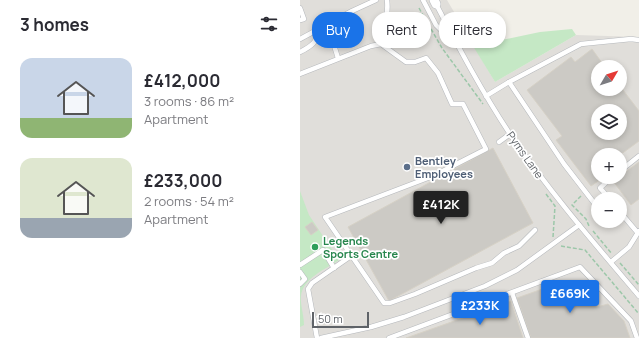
<!DOCTYPE html>
<html lang="en">
<head>
<meta charset="utf-8">
<style>
  body { margin:0; font-family:Manrope,sans-serif; background:#f2f2f3; color:#2b2b33; height:100vh; display:flex; flex-direction:column; font-size:15px; white-space:nowrap }
  * { box-sizing:border-box; margin:0 }
  p { font-size:13px; color:#7c7c81 }
  .icon { flex:none; width:22px; height:22px; fill:none; stroke:currentColor; stroke-width:2; stroke-linecap:round; stroke-linejoin:round }
  .map { position:relative; flex:1; overflow:hidden }
  .panel { display:flex; flex-direction:column; background:#fff; width:300px }
  .panel>* { flex:none }
  .hud { position:absolute; left:12px; top:12px; width:267px; height:36px; display:flex; gap:8px }
  .needle { width:26px; rotate:51deg }
  .tools { position:absolute; left:291px; top:60px; display:grid; gap:8px }
  .tools a { display:grid; place-items:center; width:36px; height:36px; border-radius:50%; background:#fff; box-shadow:0 2px 6px #0003; font-size:20px }
  .scale { position:absolute; left:12px; bottom:10px; width:57px; box-sizing:border-box; padding-left:4px; border:2px solid #5f6368; border-top:0; font-size:11px; line-height:14px; white-space:nowrap; color:#5f6368; -webkit-text-stroke:3px #fff; paint-order:stroke }
  .price { position:absolute; translate:-50% -34px; padding:0 9px; border-radius:4px; background:#1a73e8; color:#fff; font-size:13px; line-height:26px; filter:drop-shadow(0 1px 2px #0008) }
  .price::after { content:''; position:absolute; left:50%; top:24px; width:12px; height:9px; margin-left:-6px; background:inherit; clip-path:polygon(0 0,100% 0,50% 100%) }
  .price.on { background:#222; color:#fff }
  ul { padding:0; list-style:none }
  li { display:flex; align-items:center; gap:12px; height:100px; padding:0 20px }
  li span { display:grid; place-items:center; flex:none; width:112px; height:80px; border-radius:12px; color:#555 }
  li>.icon { margin-inline-start:auto }
  span .icon { width:48px; height:48px; fill:#fffc; stroke-width:1 }
  li b { font-size:17px }
  h2 { display:flex; justify-content:space-between; align-items:center; height:48px; padding:0 20px; font-size:17px }
  .pill { padding:0 14px; border-radius:16px; background:#fff; box-shadow:0 2px 6px #0003; font-size:14px; line-height:36px }
  .pill.on { background:#1a73e8; color:#fff }
  main { display:flex; flex:1; min-height:0 }
  .map>svg:first-child { display:block }
  .industrial { fill:#e0deda; fill-rule:evenodd }
  .green { fill:#c5e8c5 }
  .building { fill:#cccac5; stroke:#d6d1c6; fill-rule:evenodd }
  .lines { fill:none; stroke-linecap:round; stroke-linejoin:round }
  .lane-casing { stroke:#b5b8bc; stroke-width:5.5 }
  .street-casing { stroke:#b5b8bc; stroke-width:10 }
  .path { stroke:#9cc7a9; stroke-width:1.5; stroke-dasharray:4 2; stroke-linecap:butt }
  .lane { stroke:#fff; stroke-width:4.5 }
  .street { stroke:#fff; stroke-width:9 }
  .service-dot { fill:#5c6f8a; stroke:#fff; stroke-width:1.5 }
  .leisure-dot { fill:#2e9e5b; stroke:#fff; stroke-width:1.5 }
  .labels { text-anchor:middle; stroke-width:3.5; stroke-linejoin:round; paint-order:stroke }
  .street-label { font-size:11px; fill:#5f6368; stroke:#fff }
  .service-label { font-size:11px; font-weight:bold; fill:#4e5e75; stroke:#fff; text-anchor:start }
  .leisure-label { font-size:11px; font-weight:bold; fill:#27864d; stroke:#fff; text-anchor:start }
</style>
</head>
<body>
<main>
<section class="panel">
<h2>3 homes<svg class="icon" aria-label="filters" viewBox="0 0 24 24"><path d="M4 7h16M4 17h16"/><circle cx="9" cy="7" r="2"/><circle cx="15" cy="17" r="2"/></svg></h2>
<ul>
<li><span style="background:linear-gradient(#c9d6e8 75%,#8fb573 0)"><svg class="icon" aria-label="home" viewBox="0 0 24 24"><path d="M3 11l9-7 9 7M6 9v11h12V9"/></svg></span><div><b>£412,000</b><p>3 rooms · 86 m²</p><p>Apartment</p></div></li>
<li><span style="background:linear-gradient(#dfe7d0 75%,#9aa5b1 0)"><svg class="icon" aria-label="home" viewBox="0 0 24 24"><path d="M3 11l9-7 9 7M6 9v11h12V9"/></svg></span><div><b>£233,000</b><p>2 rooms · 54 m²</p><p>Apartment</p></div></li>
</ul>
</section>
<div class="map">
<svg width="339" height="338" viewBox="0 0 339 338">
  <rect width="100%" height="100%" fill="#f1efe8"/>
  <path class="industrial" d="M0,0h147l48,82 81,-47 63,2v301h-339zM298,67h22v22h-22zM298,111h22v22h-22zM298,155h22v22h-22zM298,199h22v22h-22z"/>
  <g class="green">
    <path d="M272,29l4,6 -81,47 -22,-36 67,-14z"/>
    <path d="M0,191l9,24 30,45c-13,9 -36,18 -38,36 -1,8 3,19 3,29l-4,2z"/>
  </g>
  <g class="building">
    <path d="M292,49l13,18h-7v22h22v-3l19,25v30l-19,14h-22v22h6l-13,9 -35,-46 6,-4 -35,-46 44,-33 4,5zM298,111h22v22h-22z"/>
    <path d="M193,148l40,75 -144,78 -41,-74z"/>
    <path d="M339,162v37l-8,6 -18,-24z"/>
    <path d="M12,222l6,8 -7,5 -6,-8z"/>
    <path d="M288,280l9,27 11,-3 16,17 6,17h-99l-14,-40 45,-16 3,7z"/>
    <path d="M211,301l12,37h-117z"/>
  </g>
  <g class="lines">
    <g class="lane-casing">
      <g id="lane">
        <path d="M123,0l13,25 18,18"/>
        <path d="M136,4c23,44 46,88 74,130 39,57 84,109 129,162"/>
        <path d="M0,8l4,11 -4,1"/>
        <path d="M32,22v17l6,19"/>
        <path d="M0,39l52,-28 24,-11"/>
        <path d="M81,44c3,-14 8,-30 6,-44"/>
        <path d="M0,52c12,-6 17,-10 20,-23"/>
        <path d="M0,74l71,-28 10,-2 25,18h9l11,-4 12,15 14,31h11l23,45 -53,27 -108,41 59,86h6l25,-9 61,-26 16,-5 12,-10 15,-7 16,-16"/>
        <path d="M209,82l55,82 34,44"/>
        <path d="M186,96l23,-14 72,-38 50,-5 8,1"/>
        <path d="M199,142l11,-8"/>
        <path d="M320,171l19,-15"/>
        <path d="M310,199l-10,-11 12,-11"/>
        <path d="M320,212l17,20"/>
        <path d="M311,262l18,-15 10,-16"/>
        <path d="M0,265l23,-15 11,18"/>
        <path d="M0,272l5,7 -5,5"/>
        <path d="M212,293l16,45"/>
        <path d="M17,338l-9,-49 4,-6 39,-27"/>
        <path d="M21,338l50,-11 33,-10 81,-31 32,-16 62,-45"/>
        <path d="M89,338l191,-71 51,54 6,17"/>
      </g>
    </g>
    <g class="street-casing">
      <path id="street" d="M134,0l2,4"/>
    </g>
    <g class="path">
      <path d="M119,8l5,9"/>
      <path d="M131,29l11,19 41,56"/>
      <path d="M246,194l9,12 -2,31"/>
      <path d="M281,196l-9,9 14,14 3,7"/>
      <path d="M293,231l19,23"/>
      <path d="M261,246l24,4 54,64"/>
      <path d="M320,263l19,22"/>
    </g>
    <use href="#lane" class="lane"/>
    <use href="#street" class="street"/>
  </g>
  <circle class="service-dot" cx="107" cy="167" r="4"/>
  <circle class="leisure-dot" cx="15" cy="247" r="4"/>
  <g class="labels">
    <g class="street-label">
      <text transform="translate(225 155) rotate(55)" y="4">Pyms Lane</text>
    </g>
    <g class="service-label">
      <text x="115" y="165">Bentley<tspan x="115" dy="13">Employees</tspan></text>
    </g>
    <g class="leisure-label">
      <text x="23" y="245">Legends<tspan x="23" dy="13">Sports Centre</tspan></text>
    </g>
  </g>
</svg>
<div class="tools">
<a><svg class="needle" viewBox="-14 -14 28 28"><path d="M0-13l5 13h-10z" fill="#e53935"/><path d="M0 13l5-13h-10z" fill="#7c7c81"/></svg></a>
<a><svg class="icon" aria-label="layers" viewBox="0 0 24 24"><path d="M12 4l9 5-9 5-9-5zM3 14l9 5 9-5"/></svg></a>
<a>+</a>
<a>−</a>
</div>
<div class="scale">50 m</div>
<b class="price on" style="left:141px;top:225px">£412K</b>
<b class="price" style="left:270px;top:314px">£669K</b>
<b class="price" style="left:180px;top:326px">£233K</b>
<div class="hud">
<a class="pill on">Buy</a>
<a class="pill">Rent</a>
<a class="pill">Filters</a>
</div>
</div>
</main>
</body>
</html>
